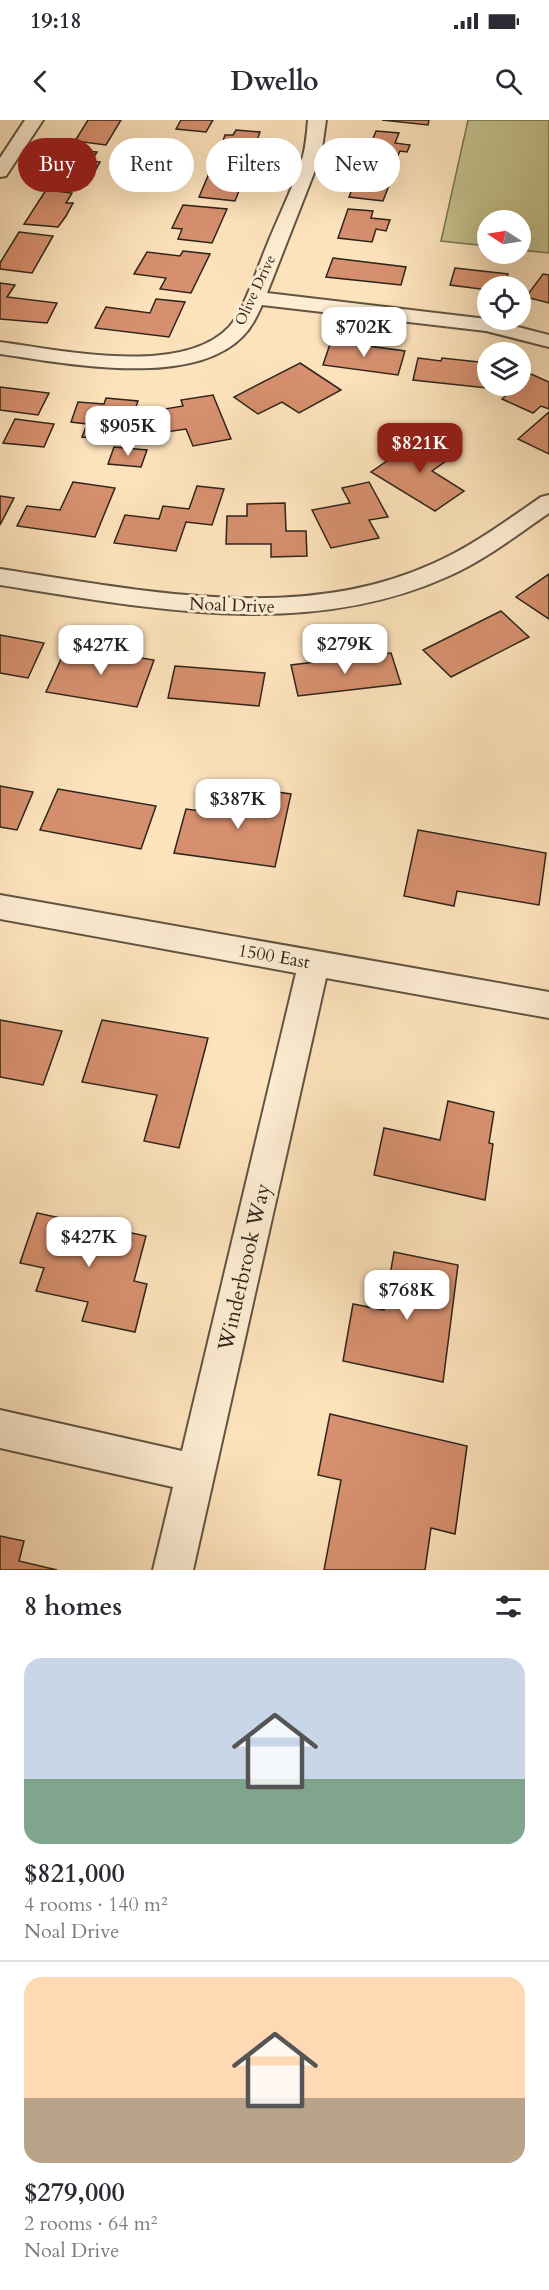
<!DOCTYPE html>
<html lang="en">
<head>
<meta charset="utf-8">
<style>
  body { margin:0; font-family:Cardo,serif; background:#f2f2f3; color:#2b2b33; height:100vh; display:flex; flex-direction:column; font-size:22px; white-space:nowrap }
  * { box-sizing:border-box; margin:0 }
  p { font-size:20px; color:#7c7c81 }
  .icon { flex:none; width:33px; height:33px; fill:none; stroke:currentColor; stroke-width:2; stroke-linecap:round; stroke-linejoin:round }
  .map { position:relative; height:1450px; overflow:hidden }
  .drawer { display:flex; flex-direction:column; background:#fff; flex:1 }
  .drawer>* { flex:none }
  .top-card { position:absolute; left:18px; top:18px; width:513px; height:54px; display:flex; gap:12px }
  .needle { width:39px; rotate:282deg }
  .tools { position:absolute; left:477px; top:90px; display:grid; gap:12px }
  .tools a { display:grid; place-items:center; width:54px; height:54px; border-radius:50%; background:#fff; box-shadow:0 6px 24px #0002; font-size:30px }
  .price { position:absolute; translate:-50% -51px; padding:0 14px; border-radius:12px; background:#fff; color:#222; font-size:20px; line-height:39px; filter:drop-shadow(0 2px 3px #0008) }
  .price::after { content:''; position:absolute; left:50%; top:36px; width:18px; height:14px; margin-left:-9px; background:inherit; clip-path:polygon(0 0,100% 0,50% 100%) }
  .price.selected { background:#8f2418; color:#fff }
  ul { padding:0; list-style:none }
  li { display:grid; align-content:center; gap:12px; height:318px; padding:0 24px }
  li+li { border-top:2px solid #e1e1e2 }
  li span { display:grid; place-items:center; height:186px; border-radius:18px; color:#555 }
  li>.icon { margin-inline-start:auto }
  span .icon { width:108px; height:108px; fill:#fffc; stroke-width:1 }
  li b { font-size:26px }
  h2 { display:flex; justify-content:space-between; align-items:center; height:72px; padding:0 24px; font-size:26px }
  .pill { padding:0 21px; border-radius:27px; background:#fff; box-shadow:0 6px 24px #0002; font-size:21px; line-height:54px }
  .pill.selected { background:#8f2418; color:#fff }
  .status { display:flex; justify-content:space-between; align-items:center; height:42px; padding:0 30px; background:#fff; direction:ltr }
  .status svg { height:16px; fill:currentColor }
  header { display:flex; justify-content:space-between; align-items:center; height:78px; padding:0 24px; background:#fff; font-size:27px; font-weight:600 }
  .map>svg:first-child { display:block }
  .green { fill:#c4c28d; stroke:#787454; stroke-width:1.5 }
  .building { fill:#d7906f; stroke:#2d251c; stroke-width:1.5 }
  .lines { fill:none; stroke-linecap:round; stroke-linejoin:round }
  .minor-casing { stroke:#615444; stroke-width:4 }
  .minor { fill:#feedd3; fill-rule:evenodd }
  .labels { text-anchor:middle; stroke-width:6; stroke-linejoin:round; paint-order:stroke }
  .far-street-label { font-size:15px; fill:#2d251c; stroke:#feedd3 }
  .street-label { font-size:18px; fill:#2d251c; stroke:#feedd3 }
  .near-street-label { font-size:21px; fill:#2d251c; stroke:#feedd3 }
</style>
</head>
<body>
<div class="status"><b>19:18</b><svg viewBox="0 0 49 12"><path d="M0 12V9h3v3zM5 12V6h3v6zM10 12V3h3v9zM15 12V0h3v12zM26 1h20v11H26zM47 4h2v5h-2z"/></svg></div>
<header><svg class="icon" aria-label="back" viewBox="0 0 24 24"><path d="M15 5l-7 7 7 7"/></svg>Dwello<svg class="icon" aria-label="search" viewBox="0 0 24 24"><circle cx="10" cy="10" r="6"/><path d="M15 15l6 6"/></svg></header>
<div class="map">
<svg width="549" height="1450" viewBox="0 0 549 1450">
  <rect width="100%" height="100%" fill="#fde3bc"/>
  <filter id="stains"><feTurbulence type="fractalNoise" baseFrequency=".00333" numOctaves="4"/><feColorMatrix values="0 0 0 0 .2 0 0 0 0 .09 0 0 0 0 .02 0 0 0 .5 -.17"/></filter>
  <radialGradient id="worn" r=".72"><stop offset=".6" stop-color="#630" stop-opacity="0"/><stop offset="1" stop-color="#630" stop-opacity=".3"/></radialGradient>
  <path class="green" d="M468,0h81v133l-28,-3 -1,-30h-32l-1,26 -46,-5z"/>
  <g class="building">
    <path d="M88,0h33l-15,25 -31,-4z"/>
    <path d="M181,0h32l-7,12 -30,-3z"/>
    <path d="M382,0h47l-1,5z"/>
    <path d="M236,10l24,2 -8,22 -33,-2 6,-17h8z"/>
    <path d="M376,11l23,2 -4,10 15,2 -3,7 -7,-1 -6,13 -30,-3z"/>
    <path d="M71,29l26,3 -6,9 9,1 -13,23 -33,-4 8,-12h-4z"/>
    <path d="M213,44l35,4 -13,33 -36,-4z"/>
    <path d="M359,51l34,4 -10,26 -34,-4z"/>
    <path d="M46,70l26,3 -6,10h7l-7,13 -8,11 -34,-3z"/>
    <path d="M183,85l44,4 -15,34 -34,-4 4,-10 -10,-1z"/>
    <path d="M348,89l25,2 -2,7 19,2 -4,11 -10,-2 -4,13 -34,-4z"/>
    <path d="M19,112l34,4 -21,37 -32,-4v-6z"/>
    <path d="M183,131l27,3 -19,39 -31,-4 6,-11 -32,-4 13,-22 33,4z"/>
    <path d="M333,138l73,9 -5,18 -75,-8z"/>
    <path d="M455,148l53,6 -3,12h-17v4l-38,-5z"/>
    <path d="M543,154l6,1v28l-23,-6z"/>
    <path d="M0,163l15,2 -8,12 50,6 -10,20 -47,-4z"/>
    <path d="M156,179l29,3 -16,35 -74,-9 11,-21 44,6z"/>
    <path d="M331,221l74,10 -7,24 -75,-10z"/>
    <path d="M418,238l23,3 1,-3 46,5v23h8v3l-83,-9z"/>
    <path d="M300,243l41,27 -42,23 -17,-11 -24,12 -24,-17z"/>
    <path d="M531,254l18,8v27l-8,-3 -8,7 -31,-14z"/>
    <path d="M0,267l49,6 -11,22 -38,-5z"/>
    <path d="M213,275l18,44 -38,7 -7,-17 -20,3 -7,-22 24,-4 -2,-6z"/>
    <path d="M106,278l32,3 -14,40 -42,-4 5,-13 -16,-2 7,-20 26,2z"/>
    <path d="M549,292v42l-31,-15z"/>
    <path d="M15,299l39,5 -10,23 -41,-4z"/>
    <path d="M421,318l32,18 -21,15 32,20 -29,20 -64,-39z"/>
    <path d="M114,327l33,3 -6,17 -33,-3z"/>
    <path d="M73,362l42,6 -20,49 -78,-11 10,-20 33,4z"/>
    <path d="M369,362l19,35 -19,3 10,18 -48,10 -19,-38 38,-7 -8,-15z"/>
    <path d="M197,366l27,3 -12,36 -26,-3 -10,29 -62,-8 11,-28 34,4 4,-13 26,3z"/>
    <path d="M0,376l14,2 -14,27z"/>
    <path d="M285,383l1,28h20l1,25 -36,1v-13h-45l1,-28h20v-12z"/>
    <path d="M549,454v45l-33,-22z"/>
    <path d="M501,491l28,26 -78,40 -28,-27z"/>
    <path d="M0,515l44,8 -16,35 -28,-5z"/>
    <path d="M67,526l87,14 -17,47 -91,-15z"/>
    <path d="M391,533l10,31 -103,12 -7,-31z"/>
    <path d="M175,546l90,7 -6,33 -91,-8z"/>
    <path d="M0,666l33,6 -16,38 -17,-3z"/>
    <path d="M240,667l51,7 -16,73 -101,-14 12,-44 47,6z"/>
    <path d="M58,669l98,17 -15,43 -101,-19z"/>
    <path d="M418,710l128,23 -7,52 -82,-14 -3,15 -50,-10z"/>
    <path d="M0,900l62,11 -19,54 -43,-8z"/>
    <path d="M102,900l106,18 -29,110 -35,-7 13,-46 -75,-13z"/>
    <path d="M448,981l46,11 -5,31 4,1 -8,56 -111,-25 10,-47 56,12z"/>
    <path d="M37,1093l109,23 -12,45 13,3 -12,48 -53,-11 6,-19 -52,-11 8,-23 -24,-5z"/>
    <path d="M394,1132l64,13 -15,117 -100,-21 10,-57 31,6z"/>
    <path d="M330,1294l137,32 -12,88 -24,-6 -6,42h-101l17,-90 -23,-5z"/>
    <path d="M0,1416l24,5 -5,20 38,9h-57z"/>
  </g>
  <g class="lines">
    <g class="minor-casing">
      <g id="minor">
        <path d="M25,0h18l-37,56 -6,1v-19z"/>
        <path d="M308,0h18l-5,35 -54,138 220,26 62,16v12l-63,-16 -224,-26c-5,11 -10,22 -19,31 -51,53 -178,27 -243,18v-12c61,8 182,35 229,-15 15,-16 29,-61 38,-82 12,-30 27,-59 36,-89 3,-11 4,-24 5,-36z"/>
        <path d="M549,375v18c-32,22 -64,47 -100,63 -143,65 -301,32 -449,9v-16c140,21 297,56 432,-5 39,-17 74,-43 109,-67z"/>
        <path d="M0,775l549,97v26l-223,-40 -133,592h-40l20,-83 -173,-39v-38l182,41 114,-478 -296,-54z"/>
      </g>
    </g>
    <use href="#minor" class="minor"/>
  </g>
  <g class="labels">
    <g class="far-street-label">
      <text transform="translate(255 170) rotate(-65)" y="5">Olive Drive</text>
    </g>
    <g class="street-label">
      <text transform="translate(232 485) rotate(2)" y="6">Noal Drive</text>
      <text transform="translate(274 836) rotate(10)" y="6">1500 East</text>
    </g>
    <g class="near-street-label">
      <text transform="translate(244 1147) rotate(-77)" y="7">Winderbrook Way</text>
    </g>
  </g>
  <rect width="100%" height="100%" filter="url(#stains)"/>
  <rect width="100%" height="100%" fill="url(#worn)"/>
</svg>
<div class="tools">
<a><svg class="needle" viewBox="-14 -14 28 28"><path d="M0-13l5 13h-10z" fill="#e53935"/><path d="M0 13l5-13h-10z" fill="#7c7c81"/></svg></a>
<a><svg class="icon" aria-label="locate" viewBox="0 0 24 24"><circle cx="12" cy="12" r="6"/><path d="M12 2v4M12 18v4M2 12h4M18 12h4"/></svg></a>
<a><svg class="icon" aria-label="layers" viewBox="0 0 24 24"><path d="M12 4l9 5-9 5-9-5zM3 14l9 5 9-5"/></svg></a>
</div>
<b class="price" style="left:364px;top:238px">$702K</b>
<b class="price" style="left:128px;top:337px">$905K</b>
<b class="price selected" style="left:420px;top:354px">$821K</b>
<b class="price" style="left:345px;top:555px">$279K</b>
<b class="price" style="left:101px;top:556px">$427K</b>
<b class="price" style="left:238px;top:710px">$387K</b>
<b class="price" style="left:89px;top:1148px">$427K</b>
<b class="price" style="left:407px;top:1201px">$768K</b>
<div class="top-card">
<a class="pill selected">Buy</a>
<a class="pill">Rent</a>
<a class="pill">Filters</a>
<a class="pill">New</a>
</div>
</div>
<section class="drawer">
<h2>8 homes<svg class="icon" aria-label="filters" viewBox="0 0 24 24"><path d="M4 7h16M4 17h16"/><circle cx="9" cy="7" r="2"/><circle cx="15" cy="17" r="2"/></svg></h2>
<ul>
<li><span style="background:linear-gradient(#c9d6e8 65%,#7fa58c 0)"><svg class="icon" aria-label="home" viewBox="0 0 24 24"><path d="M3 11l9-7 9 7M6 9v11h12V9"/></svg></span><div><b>$821,000</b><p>4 rooms · 140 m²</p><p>Noal Drive</p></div></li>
<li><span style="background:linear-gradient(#ffd9b3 65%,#b9a48a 0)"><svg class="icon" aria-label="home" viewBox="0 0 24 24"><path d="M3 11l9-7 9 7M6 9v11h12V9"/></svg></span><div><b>$279,000</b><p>2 rooms · 64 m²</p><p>Noal Drive</p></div></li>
</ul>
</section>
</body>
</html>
